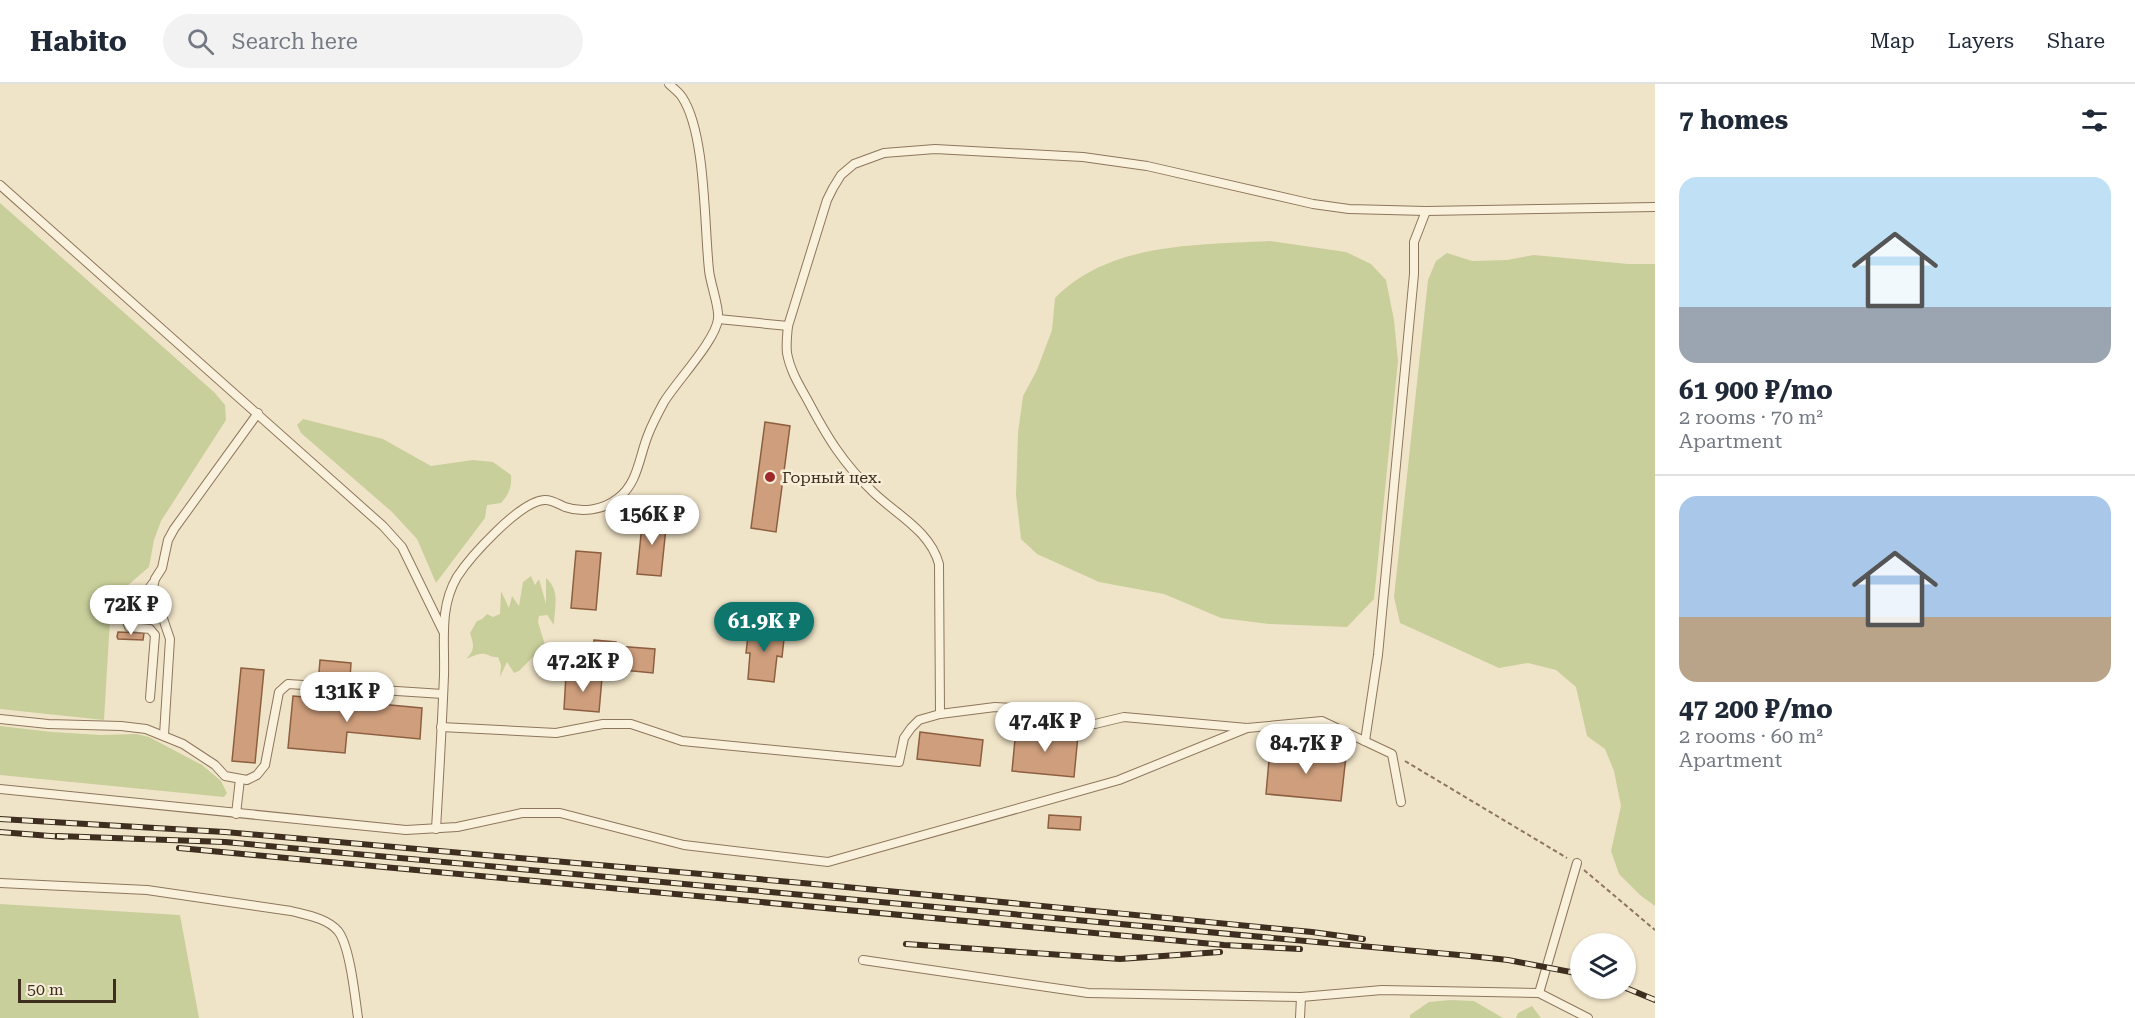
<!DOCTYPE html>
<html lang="en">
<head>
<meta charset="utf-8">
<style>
  body { margin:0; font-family:"Roboto Serif",serif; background:#f2f2f3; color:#1f2937; height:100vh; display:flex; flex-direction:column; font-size:22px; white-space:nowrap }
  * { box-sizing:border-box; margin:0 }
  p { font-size:20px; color:#747a83 }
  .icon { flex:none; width:33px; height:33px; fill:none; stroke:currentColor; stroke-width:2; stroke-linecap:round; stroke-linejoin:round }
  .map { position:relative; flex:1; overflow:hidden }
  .sheet { display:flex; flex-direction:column; background:#fff; width:480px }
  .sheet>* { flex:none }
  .tools { position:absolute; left:1570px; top:849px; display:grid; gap:12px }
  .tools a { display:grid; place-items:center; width:66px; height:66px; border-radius:50%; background:#fff; box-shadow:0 2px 4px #0004; font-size:30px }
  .scale { position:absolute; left:18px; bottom:15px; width:98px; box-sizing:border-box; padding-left:6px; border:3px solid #3d2e20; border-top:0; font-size:16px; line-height:21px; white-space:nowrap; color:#3d2e20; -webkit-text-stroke:4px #f7eed8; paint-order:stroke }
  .price { position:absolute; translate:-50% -51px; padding:0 14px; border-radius:21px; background:#fff; color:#222; font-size:20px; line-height:39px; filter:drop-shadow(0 2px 3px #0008) }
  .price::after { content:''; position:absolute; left:50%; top:36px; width:18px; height:14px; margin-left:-9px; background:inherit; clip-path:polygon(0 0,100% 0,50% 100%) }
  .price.active { background:#0f766e; color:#fff }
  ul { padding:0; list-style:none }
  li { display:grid; align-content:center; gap:12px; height:318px; padding:0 24px }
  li+li { border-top:2px solid #e0e1e3 }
  li span { display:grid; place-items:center; height:186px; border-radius:18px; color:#555 }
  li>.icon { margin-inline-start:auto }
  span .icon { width:108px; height:108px; fill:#fffc; stroke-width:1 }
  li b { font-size:26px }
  h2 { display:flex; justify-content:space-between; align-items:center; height:72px; padding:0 24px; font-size:26px }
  header { display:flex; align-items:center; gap:36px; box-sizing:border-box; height:84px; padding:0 30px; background:#fff; border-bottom:2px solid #e0e1e3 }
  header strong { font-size:28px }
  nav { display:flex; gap:33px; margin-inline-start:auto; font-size:21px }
  .search { width:420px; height:54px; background:#f2f2f3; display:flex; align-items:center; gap:15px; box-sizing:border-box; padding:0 21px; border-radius:33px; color:#747a83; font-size:22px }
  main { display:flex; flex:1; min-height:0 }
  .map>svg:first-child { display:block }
  .green { fill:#c9cf9b }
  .building { fill:#cf9f7d; stroke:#8d5f41; stroke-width:1.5 }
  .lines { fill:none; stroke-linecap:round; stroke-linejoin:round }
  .service-casing { stroke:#8d765c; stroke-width:10 }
  .path { stroke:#8d765c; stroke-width:2; stroke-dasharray:4.5 3; stroke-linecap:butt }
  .service { stroke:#faf1dc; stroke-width:8 }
  .rail-casing { stroke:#3d2e20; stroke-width:6 }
  .rail { stroke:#f7eed8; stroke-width:4; stroke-dasharray:11; stroke-linecap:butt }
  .poi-dot { fill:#9e2a2b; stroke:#f7eed8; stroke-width:2 }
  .labels { text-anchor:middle; stroke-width:5; stroke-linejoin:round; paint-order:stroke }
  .poi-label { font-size:16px; fill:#3d2e20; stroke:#f7eed8; text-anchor:start }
</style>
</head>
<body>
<header>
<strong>Habito</strong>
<div class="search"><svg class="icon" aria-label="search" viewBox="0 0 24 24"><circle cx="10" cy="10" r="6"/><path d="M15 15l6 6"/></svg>Search here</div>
<nav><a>Map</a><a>Layers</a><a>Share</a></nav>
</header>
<main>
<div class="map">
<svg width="1655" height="934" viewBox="0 0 1655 934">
  <rect width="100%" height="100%" fill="#f0e4c8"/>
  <g class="green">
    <path d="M0,119l214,189 11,13 1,15 -65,101 -7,19 -5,27 -22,19 -1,14 -10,8 -6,12 -6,100 -104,-11z"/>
    <path d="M1270,157l76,11 25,12 15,16 8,40 4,41 -24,238 -27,28 -78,-3 -48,-6 -57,-24 -65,-12 -62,-28 -16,-15 -5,-44 2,-62 5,-37 14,-26 15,-40 3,-32c55,-56 142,-53 215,-57z"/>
    <path d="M1447,169l25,8 35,-1 27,-5 94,9h27v642l-15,-11 -21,-21 -8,-23 10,-45 -7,-35 -9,-22 -18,-13 -11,-49 -20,-17 -28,-7 -29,5 -99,-45 -6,-26 34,-317 8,-19z"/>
    <path d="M303,335l80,20 48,27 42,-6 20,2 18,13c1,12 -2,19 -10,28l-14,2 -2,13 -49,65 -19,-44 -25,-27 -91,-79 -4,-8z"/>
    <path d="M531,492l4,9 4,-6 7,25v-26c15,13 8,30 8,47l-7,-10 -8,1 -1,6 7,23 -26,26 -5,2 -7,-11 -7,15 1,-12 -3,-8c-6,1 -8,-2 -13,-3 -7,-1 -13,3 -19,5 9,-9 8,-14 4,-26l7,-12 5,-2 5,-5 6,3 7,-3 1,-23 8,17 3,-12 7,10 4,-24z"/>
    <path d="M0,642l52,6 49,3 36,-1 12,3 53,28 19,16 6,12 -3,4 -224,-22z"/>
    <path d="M0,820l180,11 19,103h-199z"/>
    <path d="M1450,916l24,1 29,17h-93v-3l19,-13z"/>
    <path d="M1532,922l9,12h-25l2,-5z"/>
  </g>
  <g class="building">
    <path d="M765,338l25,4 -14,106 -25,-4z"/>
    <path d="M643,431l24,3 -6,58 -24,-2z"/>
    <path d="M576,467l25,2 -5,57 -25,-2z"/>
    <path d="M749,543l36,3 -3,27 -5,-1 -3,26 -26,-3 2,-26h-4z"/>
    <path d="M118,548l26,1 -1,7 -25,-1 -1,-2z"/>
    <path d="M594,556l22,2v4l39,3 -2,24 -61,-6z"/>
    <circle cx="546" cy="573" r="6"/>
    <path d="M320,576l31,3 -1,15 -27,-2 1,-3h-5z"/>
    <path d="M241,584l23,2 -9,93 -23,-2z"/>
    <path d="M566,591l36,3 -3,34 -35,-3z"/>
    <path d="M293,612l129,12 -2,31 -73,-7 -2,21 -57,-5z"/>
    <path d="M1016,645l62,6 -4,42 -62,-6z"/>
    <path d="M920,648l63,8 -3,26 -63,-7z"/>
    <path d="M1270,665l76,7 -5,45 -75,-7z"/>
    <path d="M1049,731l32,2 -1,13 -32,-2z"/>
  </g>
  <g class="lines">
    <g class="service-casing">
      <g id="service">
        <path d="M0,101l383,341 19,21 41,84"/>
        <path d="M718,235l70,7 39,-126 6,-12 8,-13 13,-11 30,-11 51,-4 148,8 64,9 166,38 36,5 77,2 229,-4"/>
        <path d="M788,242c-1,9 -2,18 -1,27 3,17 12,32 20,46 20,38 35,63 66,93 24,23 57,39 66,72l1,150"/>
        <path d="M150,614l5,-63 -5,-6 -21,-2 -2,-6 2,-6 24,-32"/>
        <path d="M0,635l48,5 73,2 25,3 37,15 32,21 10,11 22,4 10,-5 8,-10 14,-73 9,-8 155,10"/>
        <path d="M441,643l115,6 47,-9h28l51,17 217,21 5,-24 7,-10 8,-8 21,-6 55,-7 18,1 69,16h13l29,-7 123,11 75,-7 70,33 9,48"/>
        <path d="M164,651l6,-96 -15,-44 -2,-7 2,-9 7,-11 6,-28 6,-11 84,-116"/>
        <path d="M1365,657l13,-86 36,-381v-32l12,-31"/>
        <path d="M0,705l406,41 51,-3 65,-14h38l124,32 144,17 291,-82 128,-52"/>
        <path d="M236,730l4,-35"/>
        <path d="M436,745c3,-51 6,-103 8,-154 1,-35 -5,-67 13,-98 13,-20 62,-75 87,-77 7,-1 14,4 21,7 17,6 38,3 52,-8 21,-15 22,-42 31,-64 4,-11 10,-22 16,-33 12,-20 52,-62 54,-83 2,-11 -8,-36 -9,-49 -5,-46 -3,-137 -27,-173 -3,-5 -9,-9 -13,-13"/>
        <path d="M0,799l147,7 144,21c15,4 36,7 47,20 12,15 17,66 20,87"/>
        <path d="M863,876l225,33 213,4 81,-7 157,3 38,-130"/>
        <path d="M1539,909l49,25"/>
        <path d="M1300,934l1,-21"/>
      </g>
    </g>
    <g class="path">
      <path d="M1405,677l162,97"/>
      <path d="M1584,786l71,60"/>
    </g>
    <use href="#service" class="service"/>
    <g class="rail-casing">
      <g id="rail">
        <path d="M0,735l225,13 600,53 487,47 51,7"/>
        <path d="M0,748l63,5"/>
        <path d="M57,752l168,6 1245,114 38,4 73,14"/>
        <path d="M179,764l1045,97 76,4"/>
        <path d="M906,860l214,15 100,-7"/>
        <path d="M1626,904l29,12"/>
      </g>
    </g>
    <use href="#rail" class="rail"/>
  </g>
  <circle class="poi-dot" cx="770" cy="393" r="6"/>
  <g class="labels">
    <g class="poi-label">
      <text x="782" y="399">Горный цех.</text>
    </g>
  </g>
</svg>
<div class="tools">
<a><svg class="icon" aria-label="layers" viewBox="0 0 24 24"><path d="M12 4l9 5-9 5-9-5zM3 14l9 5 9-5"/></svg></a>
</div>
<div class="scale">50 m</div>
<b class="price" style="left:652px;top:462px">156K ₽</b>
<b class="price" style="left:131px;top:552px">72K ₽</b>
<b class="price active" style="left:764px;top:569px">61.9K ₽</b>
<b class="price" style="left:583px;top:609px">47.2K ₽</b>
<b class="price" style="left:347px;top:639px">131K ₽</b>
<b class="price" style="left:1045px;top:669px">47.4K ₽</b>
<b class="price" style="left:1306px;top:691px">84.7K ₽</b>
</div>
<section class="sheet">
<h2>7 homes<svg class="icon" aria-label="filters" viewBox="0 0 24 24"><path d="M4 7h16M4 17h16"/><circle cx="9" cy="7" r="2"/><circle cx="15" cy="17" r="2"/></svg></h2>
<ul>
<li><span style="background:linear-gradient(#bfe0f5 70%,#9aa5b1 0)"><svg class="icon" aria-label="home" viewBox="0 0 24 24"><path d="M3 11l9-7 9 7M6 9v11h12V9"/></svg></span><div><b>61 900 ₽/mo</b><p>2 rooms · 70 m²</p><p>Apartment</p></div></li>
<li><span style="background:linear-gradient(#a9c7e8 65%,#b9a48a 0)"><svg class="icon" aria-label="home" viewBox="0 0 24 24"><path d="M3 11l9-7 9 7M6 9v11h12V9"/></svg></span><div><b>47 200 ₽/mo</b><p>2 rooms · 60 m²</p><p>Apartment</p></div></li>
</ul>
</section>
</main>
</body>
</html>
